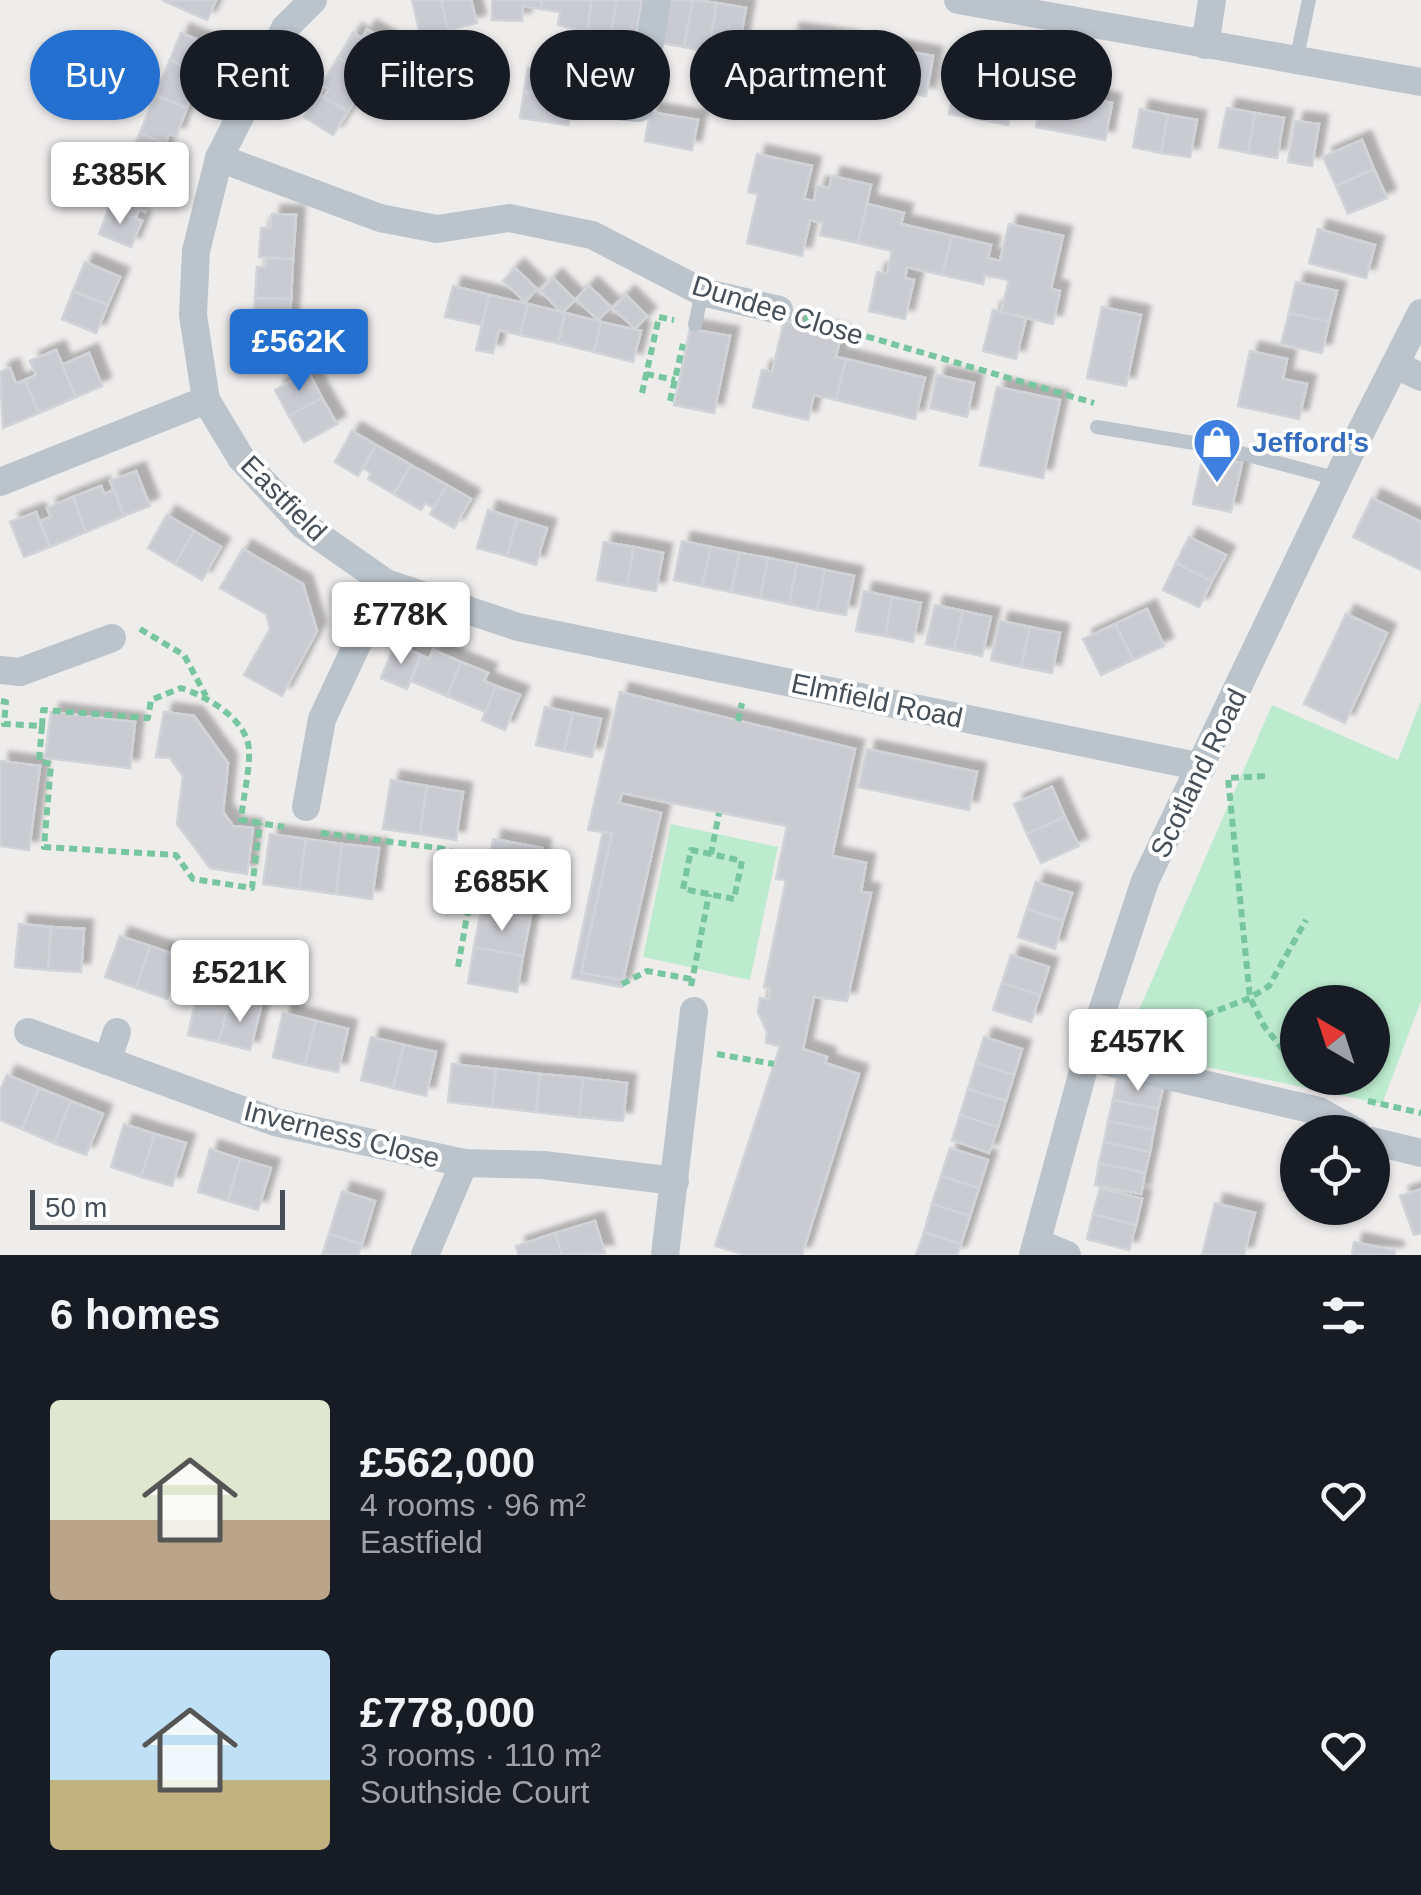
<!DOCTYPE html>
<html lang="en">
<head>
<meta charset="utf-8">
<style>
  body { margin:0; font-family:Helvetica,sans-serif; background:#20242c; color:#f1f3f6; height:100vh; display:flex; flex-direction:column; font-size:38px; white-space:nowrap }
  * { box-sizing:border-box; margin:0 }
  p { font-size:32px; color:#9ea1a6 }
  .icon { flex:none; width:55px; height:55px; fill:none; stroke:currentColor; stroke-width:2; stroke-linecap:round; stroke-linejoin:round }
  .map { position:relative; height:1255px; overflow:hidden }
  .panel { display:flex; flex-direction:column; background:#171b24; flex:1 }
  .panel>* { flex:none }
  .hud { position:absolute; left:30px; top:30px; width:1362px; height:90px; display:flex; gap:20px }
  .needle { width:65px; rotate:321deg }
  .buttons { position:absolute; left:1280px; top:985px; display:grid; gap:20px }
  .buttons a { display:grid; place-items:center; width:110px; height:110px; border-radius:50%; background:#171b24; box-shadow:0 2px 8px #0004; font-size:50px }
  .scale { position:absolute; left:30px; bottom:25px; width:255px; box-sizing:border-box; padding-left:10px; border:5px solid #464f58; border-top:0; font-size:28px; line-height:35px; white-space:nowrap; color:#464f58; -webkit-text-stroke:8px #fff; paint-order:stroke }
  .price { position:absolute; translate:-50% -85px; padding:0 22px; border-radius:10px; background:#fff; color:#222; font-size:32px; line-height:65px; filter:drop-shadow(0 2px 5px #0008) }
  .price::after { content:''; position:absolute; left:50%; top:60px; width:30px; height:22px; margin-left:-15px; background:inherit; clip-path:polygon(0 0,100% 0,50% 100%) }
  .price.active { background:#2470d1; color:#fff }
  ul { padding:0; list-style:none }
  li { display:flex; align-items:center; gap:30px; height:250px; padding:0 50px }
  li span { display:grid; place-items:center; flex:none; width:280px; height:200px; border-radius:10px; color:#555 }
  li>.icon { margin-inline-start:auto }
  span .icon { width:120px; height:120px; fill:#fffc; stroke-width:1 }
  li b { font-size:42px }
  h2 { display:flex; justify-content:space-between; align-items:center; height:120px; padding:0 50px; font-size:42px }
  .pill { padding:0 35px; border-radius:45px; background:#171b24; box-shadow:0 2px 8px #0004; font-size:35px; line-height:90px }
  .pill.active { background:#2470d1; color:#fff }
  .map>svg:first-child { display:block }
  .green { fill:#bcebce; fill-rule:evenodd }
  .building { fill:#cacbd1; stroke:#d0d3d8; stroke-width:2.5; filter:url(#shadow) }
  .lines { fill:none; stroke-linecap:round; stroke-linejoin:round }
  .path { stroke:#77c69f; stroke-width:6; stroke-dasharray:8 5; stroke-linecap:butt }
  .lane { stroke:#bbc4cb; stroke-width:14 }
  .street { stroke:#bbc4cb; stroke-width:28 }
  .labels { text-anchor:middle; stroke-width:8; stroke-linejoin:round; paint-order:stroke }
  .street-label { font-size:28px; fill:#464f58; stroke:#fff }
  .shop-label { font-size:28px; font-weight:bold; fill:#366cbe; stroke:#fff; text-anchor:start }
</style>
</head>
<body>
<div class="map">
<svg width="1421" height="1255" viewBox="0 0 1421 1255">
  <defs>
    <filter id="shadow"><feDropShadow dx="9" dy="-9" stdDeviation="2.5" flood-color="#0004"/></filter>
  </defs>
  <rect width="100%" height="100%" fill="#efecec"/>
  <g class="green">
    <path d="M1421,701v300l-39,103 -260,-55 150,-344 126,55zM1298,1002h74v76h-74z"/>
    <path d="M671,824l107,23 -28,133 -107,-23z"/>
  </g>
  <g class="building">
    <path d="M162,0h54l-9,20z"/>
    <path d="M412,0h29l7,30 -27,8z"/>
    <path d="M441,0h30l6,23 -29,7z"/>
    <path d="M492,0h50l-2,9 -17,-3 -1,15 -30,-1z"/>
    <path d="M542,0h50l-5,31 -29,-6 2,-13 -20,-3z"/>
    <path d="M592,0h25l-6,35 -24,-4z"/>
    <path d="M617,0h25l-7,39 -24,-4z"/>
    <path d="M669,0h24l-9,47 -23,-4z"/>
    <path d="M693,0l24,3 -9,49 -24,-5z"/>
    <path d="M717,3l29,5 -9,49 -29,-5z"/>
    <path d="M367,29l23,13 -21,34 -31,-18 15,-25 9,5z"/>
    <path d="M791,32l30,4 -6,39 -29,-4z"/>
    <path d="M181,33l32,13 -11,27 -32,-13z"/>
    <path d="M821,36l30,5 -5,39 -31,-5z"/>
    <path d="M877,47l28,4 -7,40 -28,-5z"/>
    <path d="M905,51l28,5 -7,40 -28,-5z"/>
    <path d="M338,58l31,18 -21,36 -24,-15 5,-8 -7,-5z"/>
    <path d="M170,60l25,10 -4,10 7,2 -11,26 -32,-13z"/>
    <path d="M528,68l48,8 -4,24 -48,-8z"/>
    <path d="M957,75l29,5 -7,39 -30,-5z"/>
    <path d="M986,80l30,6 -8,39 -29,-6z"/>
    <path d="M1043,90l69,13 -7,37 -69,-13z"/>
    <path d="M524,92l48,8 -4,25 -48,-7z"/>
    <path d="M318,94l30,18 -15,23 -29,-18z"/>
    <path d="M155,95l32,13 -11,28 -7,-2 -3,10 -26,-11z"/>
    <path d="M1227,108l28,5 -7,40 -29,-6z"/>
    <path d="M1140,109l28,6 -7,38 -28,-6z"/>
    <path d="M650,112l48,8 -6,30 -47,-9z"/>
    <path d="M1255,113l29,5 -7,40 -29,-5z"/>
    <path d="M1168,115l29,5 -7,37 -29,-4z"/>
    <path d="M1295,121l24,3 -7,42 -24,-4z"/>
    <path d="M140,133l26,11 -5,9 7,3 -11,28 -33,-13z"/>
    <path d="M1362,140l12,29 -38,17 -13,-29z"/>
    <path d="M757,154l55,12 -8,33 10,2 3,-15 12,2 3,-12 39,9 -13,58 -38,-8 3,-12 -13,-3 -8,36 -55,-13 11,-49 -10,-2z"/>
    <path d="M1374,169l13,29 -39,16 -12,-28z"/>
    <path d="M124,171l33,13 -12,28 -6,-3 -4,10 -26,-11z"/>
    <path d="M867,204l37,9 -3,11 51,12 -10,39 -35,-8 -2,11 9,2 -9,39 -36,-8 8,-39 10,2 5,-23 -34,-8z"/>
    <path d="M109,208l33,13 -11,26 -32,-13z"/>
    <path d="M272,214l24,1 -3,44 -34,-2 2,-29h9z"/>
    <path d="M1009,224l54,12 -12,53 9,2 -7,33 -52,-12 8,-32 -24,-5 -2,9 -41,-9 10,-39 39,9 -3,13 12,3z"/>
    <path d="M1318,229l57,16 -9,33 -57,-15z"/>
    <path d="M266,258l27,1 -2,40 -36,-1 2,-31h8z"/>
    <path d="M85,262l35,15 -12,28 -35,-14z"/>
    <path d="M515,268l22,21 -12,13 -22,-21z"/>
    <path d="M553,278l22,22 -13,13 -21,-22z"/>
    <path d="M1296,282l41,9 -8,31 -40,-9z"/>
    <path d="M453,286l36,9 -7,30 -37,-8z"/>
    <path d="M589,286l22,21 -13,13 -22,-21z"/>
    <path d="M73,291l35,14 -12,28 -34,-14z"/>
    <path d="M489,295l39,9 -8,31 -21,-5 -6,23 -17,-3z"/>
    <path d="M626,295l21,21 -12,13 -22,-21z"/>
    <path d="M255,298l36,1 -3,43 -26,-1v-10l-9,-1z"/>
    <path d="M528,304l37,9 -7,30 -38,-8z"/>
    <path d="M1102,307l39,8 -15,71 -39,-8z"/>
    <path d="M993,310l33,8 -10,41 -33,-8z"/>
    <path d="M565,313l36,9 -7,30 -36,-9z"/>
    <path d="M1289,313l40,9 -7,31 -41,-9z"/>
    <path d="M784,321l57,14 -5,22 10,2 -10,41 -22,-5 -6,25 -55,-13 9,-37 10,2z"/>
    <path d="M601,322l40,9 -8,31 -39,-10z"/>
    <path d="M690,329l40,7 -16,77 -40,-8z"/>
    <path d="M56,350l20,47 -37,16 -14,-33 11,-5 -6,-14z"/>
    <path d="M1250,351l37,8 -4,20 24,5 -8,35 -61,-13z"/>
    <path d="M89,353l13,33 -26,11 -14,-32z"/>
    <path d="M846,359l79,19 -10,41 -79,-19z"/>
    <path d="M10,368l6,16 9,-4 14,33 -36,15 -3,-56z"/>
    <path d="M308,371l14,27 -33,18 -14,-26z"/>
    <path d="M937,375l37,8 -7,34 -37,-9z"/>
    <path d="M997,387l63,13 -17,78 -63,-13z"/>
    <path d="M322,398l15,26 -33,18 -15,-26z"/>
    <path d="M352,431l24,14 -18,31 -23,-14z"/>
    <path d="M376,445l35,20 -17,29 -26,-15 3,-6 -8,-5z"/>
    <path d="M1203,455l39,8 -11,49 -38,-8z"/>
    <path d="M411,465l36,20 -13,23 -9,-5 -4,7 -27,-16z"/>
    <path d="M136,471l14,35 -26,10 -14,-35z"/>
    <path d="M447,485l24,14 -17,29 -24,-14z"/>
    <path d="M101,486l3,8 10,-4 10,26 -38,16 -13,-35z"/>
    <path d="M73,497l13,35 -36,15 -10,-26 11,-4 -4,-9z"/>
    <path d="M1372,498l49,24v48l-68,-33z"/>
    <path d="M488,510l29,9 -10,37 -30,-8z"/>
    <path d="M36,512l14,35 -26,10 -14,-35z"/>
    <path d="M167,515l27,16 -19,33 -27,-16z"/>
    <path d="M517,519l30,9 -11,37 -29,-9z"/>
    <path d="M194,531l27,16 -19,33 -27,-16z"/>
    <path d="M1189,537l37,18 -14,26 -36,-18z"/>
    <path d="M682,541l29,6 -9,39 -28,-6z"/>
    <path d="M604,542l30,5 -7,39 -30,-6z"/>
    <path d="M634,547l29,6 -7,38 -29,-5z"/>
    <path d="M711,547l29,6 -9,39 -29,-6z"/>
    <path d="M243,549l60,35 14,47 -35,65 -38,-21 26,-46 -4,-15 -46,-26z"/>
    <path d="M740,553l28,5 -8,40 -29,-6z"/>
    <path d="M768,558l29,6 -8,40 -29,-6z"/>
    <path d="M1176,563l36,18 -13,26 -36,-17z"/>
    <path d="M797,564l28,6 -8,40 -28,-6z"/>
    <path d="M825,570l29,6 -8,39 -29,-5z"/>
    <path d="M864,591l28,6 -7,39 -29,-5z"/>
    <path d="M892,597l29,6 -8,39 -28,-6z"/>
    <path d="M935,605l28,6 -9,39 -28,-6z"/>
    <path d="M1147,609l17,37 -31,14 -18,-36z"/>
    <path d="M963,611l28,6 -9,39 -28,-6z"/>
    <path d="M1346,614l41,19 -42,90 -41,-19z"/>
    <path d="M1000,621l30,6 -9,40 -30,-7z"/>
    <path d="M1115,624l18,36 -32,15 -18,-36z"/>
    <path d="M1030,627l30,6 -8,40 -31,-6z"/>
    <path d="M395,644l26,11 -14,34 -26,-11z"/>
    <path d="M433,650l28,12 -14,34 -36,-15 10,-26 8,4z"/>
    <path d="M461,662l27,11 -4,8 12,5 -10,26 -39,-16z"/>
    <path d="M496,686l24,9 -15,35 -23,-10z"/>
    <path d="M620,692l235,57 -23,107 34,7 -5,29 10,1 -24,108 -33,-4 -11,52 24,8 -2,6 34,11 -57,181h-56l-31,-9 65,-200 -14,-3 1,-11 -9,-20 2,-14 9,2 1,-12 -6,-1 22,-107 -10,-1 11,-53 -165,-33 -3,10 42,10 -38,167 -42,-7 31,-140 -24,-3z"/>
    <path d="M545,707l28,6 -9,38 -28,-6z"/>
    <path d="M51,712l84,10 -5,46 -85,-10z"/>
    <path d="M164,712l30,4 34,47 -5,49 10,14 20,2 -6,46 -37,-6 -33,-44 6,-48 -13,-18 -14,-1z"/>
    <path d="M573,713l28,6 -9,38 -28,-6z"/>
    <path d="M867,749l110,23 -8,38 -110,-23z"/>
    <path d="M0,761l40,5 -11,84 -29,-4z"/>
    <path d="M391,780l36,6 -7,48 -37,-5z"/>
    <path d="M427,786l36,6 -7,48 -36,-6z"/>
    <path d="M1052,787l13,30 -38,17 -13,-30z"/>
    <path d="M1065,817l14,29 -38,17 -14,-29z"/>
    <path d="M603,832l9,1 -31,140 42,7 -1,7 -50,-9z"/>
    <path d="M270,834l36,5 -7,50 -36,-5z"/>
    <path d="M306,839l36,5 -6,50 -37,-5z"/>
    <path d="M493,839l49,9 -6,36 -49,-9z"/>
    <path d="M342,844l37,4 -7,51 -36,-5z"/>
    <path d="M487,875l49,9 -6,36 -49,-9z"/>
    <path d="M1036,882l36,11 -9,28 -36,-12z"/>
    <path d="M1027,909l36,12 -8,28 -37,-12z"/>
    <path d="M481,911l49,9 -7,36 -49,-9z"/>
    <path d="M19,924l32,3 -3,43 -33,-3z"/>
    <path d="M51,927l33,2 -3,43 -33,-2z"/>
    <path d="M120,936l30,10 -14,42 -31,-11z"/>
    <path d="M150,946l32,11 -15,42 -31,-11z"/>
    <path d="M474,947l49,9 -6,36 -49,-9z"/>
    <path d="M1011,955l38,12 -9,28 -38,-12z"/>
    <path d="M1002,983l38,12 -9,27 -38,-12z"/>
    <path d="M198,991l32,8 -11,43 -31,-7z"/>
    <path d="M230,999l31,8 -11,43 -31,-8z"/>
    <path d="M283,1013l33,8 -11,44 -32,-8z"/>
    <path d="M316,1021l32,8 -10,43 -33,-7z"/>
    <path d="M371,1037l33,8 -11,43 -32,-8z"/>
    <path d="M984,1037l38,12 -8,26 -38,-12z"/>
    <path d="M404,1045l32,7 -10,44 -33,-8z"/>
    <path d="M976,1063l38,12 -8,26 -38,-12z"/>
    <path d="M452,1064l44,5 -4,38 -44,-5z"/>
    <path d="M496,1069l44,5 -4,38 -44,-5z"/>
    <path d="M540,1074l43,4 -4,39 -43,-5z"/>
    <path d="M7,1075l32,13 -17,41 -22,-9v-29z"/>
    <path d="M583,1078l44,5 -4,38 -44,-4z"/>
    <path d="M1117,1078l46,10 -5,21 -45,-9z"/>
    <path d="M39,1088l32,13 -17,42 -32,-14z"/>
    <path d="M968,1089l38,12 -8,26 -38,-12z"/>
    <path d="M1113,1100l45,9 -4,21 -46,-9z"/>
    <path d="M71,1101l32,13 -17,41 -32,-12z"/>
    <path d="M960,1115l38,12 -9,26 -37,-13z"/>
    <path d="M1108,1121l46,9 -4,22 -46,-10z"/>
    <path d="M124,1124l31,10 -14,43 -30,-10z"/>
    <path d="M155,1134l31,9 -14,43 -31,-9z"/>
    <path d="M1104,1142l46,10 -5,21 -46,-10z"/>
    <path d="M950,1148l38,12 -9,28 -38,-12z"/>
    <path d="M210,1149l30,10 -12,42 -30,-9z"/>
    <path d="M1293,1150l5,1v43l-15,-4z"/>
    <path d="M240,1159l31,9 -13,42 -30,-9z"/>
    <path d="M1099,1163l46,10 -4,21 -46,-9z"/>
    <path d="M941,1176l38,12 -9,28 -38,-12z"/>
    <path d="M1100,1188l42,11 -6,26 -43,-11z"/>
    <path d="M1421,1189v44l-7,2 -14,-39z"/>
    <path d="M342,1191l33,10 -13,43 -33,-10z"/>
    <path d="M1215,1203l40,10 -11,42h-42z"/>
    <path d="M932,1204l38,12 -9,28 -37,-12z"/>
    <path d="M1093,1214l43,11 -7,25 -42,-11z"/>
    <path d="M595,1221l10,32 -43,2 -7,-22z"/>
    <path d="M924,1232l37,12 -4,11h-41z"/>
    <path d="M555,1233l7,22h-43l-3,-9z"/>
    <path d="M329,1234l33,10 -4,11h-36z"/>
    <path d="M1354,1242l41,9 -1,4h-42z"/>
  </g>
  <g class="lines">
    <g class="path">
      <path d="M804,318l290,85"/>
      <path d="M646,374l29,6"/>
      <path d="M642,393l17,-76 15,3"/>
      <path d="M670,401l13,-57"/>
      <path d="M140,629l44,26 22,41"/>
      <path d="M1,701l5,1 -2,22 38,2 1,-16 105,8 3,-18 30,-12c25,8 65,30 68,61 1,22 -6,49 -8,71l43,7"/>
      <path d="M738,721l4,-18"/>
      <path d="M42,726l-3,35 12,3 -7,83 132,8 17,24 59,9 8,-65"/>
      <path d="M1265,776l-37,2 22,220 14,28 34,42"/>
      <path d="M321,833l118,15 38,11 -19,108"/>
      <path d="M711,854l-20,-4 -8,39 51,10 8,-38 -31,-7 8,-41"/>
      <path d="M622,984l25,-13 44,8"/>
      <path d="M691,986l18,-92"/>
      <path d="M1145,1038l105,-40 19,-12 37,-66"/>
      <path d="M717,1054l57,10"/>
      <path d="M1368,1101l53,12"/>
    </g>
    <g class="lane">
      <path d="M1296,61l13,-61"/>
      <path d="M695,325l7,-33"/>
      <path d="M1097,427l121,20 120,32"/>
    </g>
    <g class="street">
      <path d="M313,0l-28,28 -66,130 -23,93 -3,64 13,85 35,58 62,67 83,58 132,44 684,140"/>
      <path d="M958,0l463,82"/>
      <path d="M1205,45l7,-45"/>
      <path d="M605,105l34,3 18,-108"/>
      <path d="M219,158l161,60 57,11 72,-11 83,17 110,57 77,18"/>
      <path d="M1396,365l25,12"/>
      <path d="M0,482l206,-82"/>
      <path d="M0,670l20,2 92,-34"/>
      <path d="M306,807l16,-88 64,-136"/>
      <path d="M28,1032l247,90 189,41 79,2 132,16"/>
      <path d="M1087,1057l232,54 37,21"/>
      <path d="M107,1061l10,-29"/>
      <path d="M1372,1141l49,12"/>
      <path d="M1038,1243l29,12"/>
      <path d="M425,1255l39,-92"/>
      <path d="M665,1255l29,-244"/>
      <path d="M1033,1255l54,-198 58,-176 201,-420 75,-148"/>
    </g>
  </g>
  <defs>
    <g id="shop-pin" transform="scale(2.5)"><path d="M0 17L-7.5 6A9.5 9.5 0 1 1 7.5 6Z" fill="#3f7fe0" stroke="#fff"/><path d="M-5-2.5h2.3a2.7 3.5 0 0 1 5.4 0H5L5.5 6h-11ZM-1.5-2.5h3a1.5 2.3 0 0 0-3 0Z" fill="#fff"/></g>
  </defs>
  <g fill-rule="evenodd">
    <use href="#shop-pin" x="1217" y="442"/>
  </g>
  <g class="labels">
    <g class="street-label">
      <text transform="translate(778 310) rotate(17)" y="10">Dundee Close</text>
      <text transform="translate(284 498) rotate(45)" y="10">Eastfield</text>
      <text transform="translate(877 700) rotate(12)" y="10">Elmfield Road</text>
      <text transform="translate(1198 773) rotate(-64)" y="10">Scotland Road</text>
      <text transform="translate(342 1134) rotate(14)" y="10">Inverness Close</text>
    </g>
    <g class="shop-label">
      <text x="1252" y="452">Jefford's</text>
    </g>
  </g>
</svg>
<div class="buttons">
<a><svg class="needle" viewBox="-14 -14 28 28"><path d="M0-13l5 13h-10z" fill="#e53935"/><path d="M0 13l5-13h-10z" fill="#9ea1a6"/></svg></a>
<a><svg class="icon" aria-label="locate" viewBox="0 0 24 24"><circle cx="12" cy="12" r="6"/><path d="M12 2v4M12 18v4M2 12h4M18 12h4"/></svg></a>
</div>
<div class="scale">50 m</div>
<b class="price" style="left:120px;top:227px">£385K</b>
<b class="price active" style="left:299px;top:394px">£562K</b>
<b class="price" style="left:401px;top:667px">£778K</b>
<b class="price" style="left:502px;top:934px">£685K</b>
<b class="price" style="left:240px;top:1025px">£521K</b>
<b class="price" style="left:1138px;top:1094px">£457K</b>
<div class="hud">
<a class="pill active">Buy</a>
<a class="pill">Rent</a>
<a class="pill">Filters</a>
<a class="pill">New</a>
<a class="pill">Apartment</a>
<a class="pill">House</a>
</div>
</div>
<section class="panel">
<h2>6 homes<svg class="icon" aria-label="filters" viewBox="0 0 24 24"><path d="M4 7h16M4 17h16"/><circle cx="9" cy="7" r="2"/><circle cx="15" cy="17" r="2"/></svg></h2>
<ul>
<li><span style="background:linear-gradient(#dfe7d0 60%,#b9a48a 0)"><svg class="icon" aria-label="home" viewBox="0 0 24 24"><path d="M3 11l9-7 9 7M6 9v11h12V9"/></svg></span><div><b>£562,000</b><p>4 rooms · 96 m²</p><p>Eastfield</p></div><svg class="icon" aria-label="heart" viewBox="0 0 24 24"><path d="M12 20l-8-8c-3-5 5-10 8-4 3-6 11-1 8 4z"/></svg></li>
<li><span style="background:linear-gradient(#bfe0f5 65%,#c2b280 0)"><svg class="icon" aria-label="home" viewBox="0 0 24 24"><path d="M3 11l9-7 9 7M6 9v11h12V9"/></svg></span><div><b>£778,000</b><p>3 rooms · 110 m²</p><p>Southside Court</p></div><svg class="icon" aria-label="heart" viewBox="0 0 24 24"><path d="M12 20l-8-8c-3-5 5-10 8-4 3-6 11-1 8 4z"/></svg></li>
</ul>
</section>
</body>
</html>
